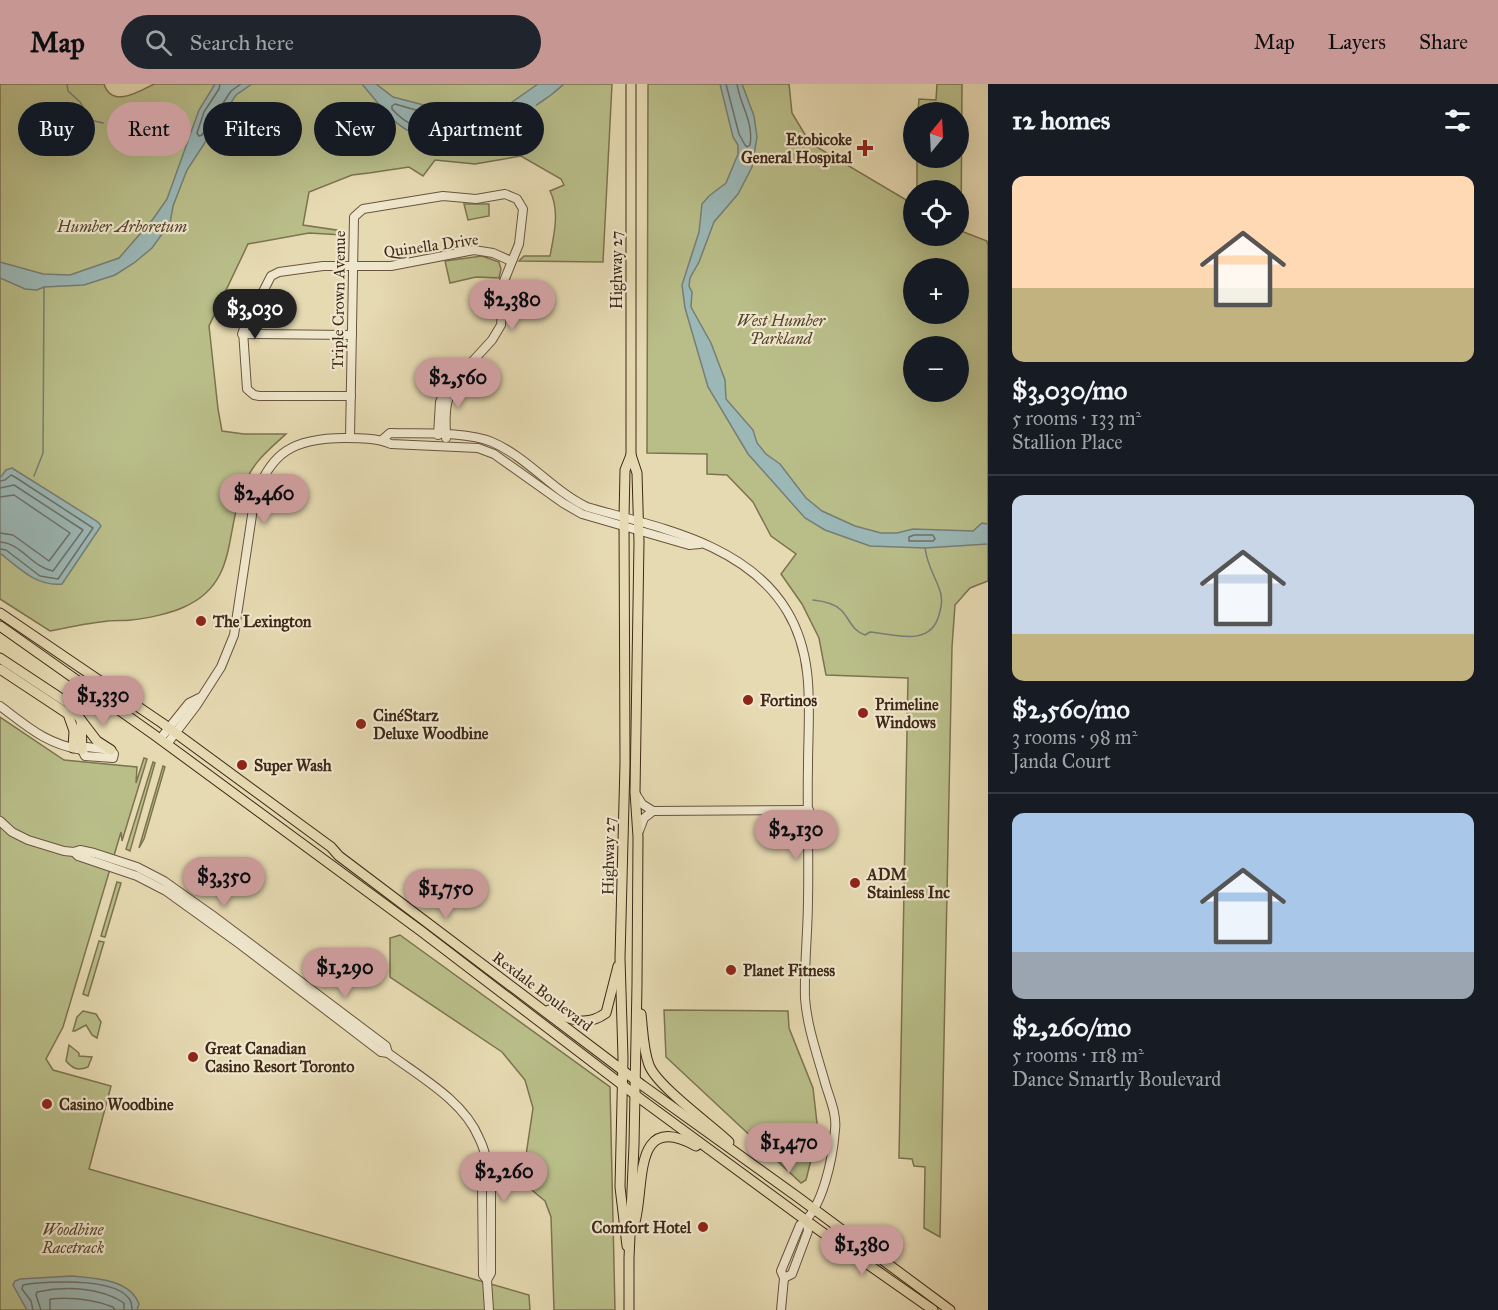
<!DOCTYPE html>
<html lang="en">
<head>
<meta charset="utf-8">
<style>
  body { margin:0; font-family:"IM FELL Great Primer",serif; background:#20242c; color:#f1f3f6; height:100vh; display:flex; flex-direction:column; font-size:22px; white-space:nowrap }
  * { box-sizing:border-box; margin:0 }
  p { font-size:20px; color:#9ea1a6 }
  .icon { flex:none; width:33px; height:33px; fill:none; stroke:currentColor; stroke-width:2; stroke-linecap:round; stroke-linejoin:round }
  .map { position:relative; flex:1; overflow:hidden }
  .panel { display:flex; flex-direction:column; background:#171b24; width:510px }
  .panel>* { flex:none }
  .top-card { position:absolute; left:18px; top:18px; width:570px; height:54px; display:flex; gap:12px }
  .needle { width:39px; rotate:18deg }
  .buttons { position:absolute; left:903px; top:18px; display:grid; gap:12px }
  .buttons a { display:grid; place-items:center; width:66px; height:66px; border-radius:50%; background:#171b24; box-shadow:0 6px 24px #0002; font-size:30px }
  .price { position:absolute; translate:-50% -51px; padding:0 14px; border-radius:21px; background:#c59692; color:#111; font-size:20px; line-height:39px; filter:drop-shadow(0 2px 3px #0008) }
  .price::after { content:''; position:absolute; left:50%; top:36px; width:18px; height:14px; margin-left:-9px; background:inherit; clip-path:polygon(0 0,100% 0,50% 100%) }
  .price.current { background:#222; color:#fff }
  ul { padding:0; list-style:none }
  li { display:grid; align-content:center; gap:12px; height:318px; padding:0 24px }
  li+li { border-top:2px solid #363941 }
  li span { display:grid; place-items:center; height:186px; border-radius:12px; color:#555 }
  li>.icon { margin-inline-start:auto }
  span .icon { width:108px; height:108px; fill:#fffc; stroke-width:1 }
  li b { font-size:26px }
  h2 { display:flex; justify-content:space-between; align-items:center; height:72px; padding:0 24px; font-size:26px }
  .pill { padding:0 21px; border-radius:27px; background:#171b24; box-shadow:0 6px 24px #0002; font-size:21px; line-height:54px }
  .pill.current { background:#c59692; color:#111 }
  header { display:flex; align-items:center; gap:36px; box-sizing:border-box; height:84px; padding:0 30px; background:#c59692; color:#111 }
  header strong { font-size:28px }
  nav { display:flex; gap:33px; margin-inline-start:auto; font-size:21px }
  .search { width:420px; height:54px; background:#20242c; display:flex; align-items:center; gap:15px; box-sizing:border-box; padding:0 21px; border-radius:33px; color:#9ea1a6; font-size:22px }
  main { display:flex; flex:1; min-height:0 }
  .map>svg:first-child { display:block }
  .green { fill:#b9be89; stroke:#7c7350; stroke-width:1.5; fill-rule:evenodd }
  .water { fill:#9bb8b7; stroke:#767e77; stroke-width:1.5 }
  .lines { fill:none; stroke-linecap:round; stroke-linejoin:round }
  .shore { stroke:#6d7068; stroke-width:1.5 }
  .stream { stroke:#767e77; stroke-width:1.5 }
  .river { stroke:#9bb8b7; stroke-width:10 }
  .minor-casing { stroke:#69543e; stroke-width:10 }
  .major-casing { stroke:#3f2818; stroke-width:11 }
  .minor { stroke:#efe7cd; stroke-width:8 }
  .major { stroke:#e6dab2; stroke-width:9 }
  .poi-dot { fill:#8f2418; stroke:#efe7cd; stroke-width:2 }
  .labels { text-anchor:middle; stroke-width:4.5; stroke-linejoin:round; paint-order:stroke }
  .poi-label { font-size:16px; font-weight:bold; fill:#3f2818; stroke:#efe7cd; text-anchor:start }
  .park-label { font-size:16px; font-style:italic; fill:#57462f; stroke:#efe7cd }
  .street-label { font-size:16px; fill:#3f2818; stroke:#efe7cd }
</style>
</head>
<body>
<header>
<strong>Map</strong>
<div class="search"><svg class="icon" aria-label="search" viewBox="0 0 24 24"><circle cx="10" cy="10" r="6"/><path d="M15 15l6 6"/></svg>Search here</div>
<nav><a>Map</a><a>Layers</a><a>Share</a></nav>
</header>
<main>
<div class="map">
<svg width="988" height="1226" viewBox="0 0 988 1226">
  <rect width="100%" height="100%" fill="#e6dab2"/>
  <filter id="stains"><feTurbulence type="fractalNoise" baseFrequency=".00333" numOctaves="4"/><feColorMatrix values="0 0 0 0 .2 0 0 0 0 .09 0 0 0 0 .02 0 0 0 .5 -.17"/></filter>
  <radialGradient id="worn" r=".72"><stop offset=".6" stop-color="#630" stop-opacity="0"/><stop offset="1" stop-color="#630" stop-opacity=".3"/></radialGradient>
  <g class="green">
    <path d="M0,0h104c8,25 36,7 50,0h458l-9,178 -84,-1 5,-5h26c4,-21 10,-45 0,-65l14,-6 -3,-6 -40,-23 -46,8 -40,-4 -12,16 -14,-9 -40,6 -17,2 -43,17 -6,33 40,6v4l-34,-2 -61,11 -39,82 9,83 4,22 22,3h42c-20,18 -35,30 -44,56 -17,45 -5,94 -58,117 -12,6 -39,12 -53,13 -7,1 -15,0 -23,1 -19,2 -39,6 -58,10l-50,-32z"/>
    <path d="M648,0h141l3,29 18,30 103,61 1,32h44v-46h-41v-32h41v-46h-40l1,-13 17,1 1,-16h25l-1,147 26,10 1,5v335l-18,7 -15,17 -3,42 -12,590 -16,-9 1,-61 -11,-1 -2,-7 -13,-1 9,-480 -82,-3 -7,-37 -17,-34 -21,-30 15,-20 -25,-18 -18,-34 -26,-27 -20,-1v-20l-60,-1zM914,184h44v46h-44zM914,262h44v46h-44z"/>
    <path d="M464,120h25v12l-21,4z"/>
    <path d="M482,172l17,6 2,7 -2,9 -23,-1 -26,6 -5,-22z"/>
    <path d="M0,633l64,43 73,7 -1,16 8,-25 3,1 -25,82 -1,-9 -58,195 -17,32 7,11 58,16 -22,83 440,126 1,15h-530z"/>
    <path d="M153,678l2,1 -25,88 -4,-2z"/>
    <path d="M163,682l2,1 -21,72 -5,9z"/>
    <path d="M117,798l4,1 -16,54 -4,-1z"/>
    <path d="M400,851l210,152 5,223h-61l-3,-93 -6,-16 -23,-19 11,-74 -8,-28 -23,-28 -112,-75v-39z"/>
    <path d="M99,857l5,1 -16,54 -5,-2z"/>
    <path d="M664,926l124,1 1,17 24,60 5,44 -12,48 -5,3 -135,-126z"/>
    <path d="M83,927l13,3 5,8 -4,16 -5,-3 -6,-10 -11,6h-2l4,-14z"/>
    <path d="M69,961l10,8v3l13,1 -4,10c-10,4 -15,2 -22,-6z"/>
  </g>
  <g class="water">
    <path d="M215,0h37l-16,11 -49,75 -14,36 -3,17 -18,25 -18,15 -19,12 -31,10 -40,2 -7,3 -12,-1 -25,-11v-16l43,12 27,1 49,-17 34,-39 14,-20 32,-89z"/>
    <path d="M362,0h14l17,13 73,19 39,-9 33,-23h26c-40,37 -74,42 -126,46 -11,1 -21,5 -31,0 -18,-10 -32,-31 -45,-46z"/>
    <path d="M720,0h22l12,32 3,21 -5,30 -14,27 -24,28 -15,40 -9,16 -1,8 3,6 -1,15 20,36 14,37 1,19 27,31 4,13 9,11 14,10 26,34 16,13 33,15 26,7h16l16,-4 60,2 9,-8 6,1v20l-63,4 -55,-2 -45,-16 -20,-12 -57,-64 -40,-67 -23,-79 -3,-23 17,-53 3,-28 7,-8 17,-13 12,-29v-9l-5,-8z"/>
    <path d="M12,384l86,54 3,4 -39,58c-25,3 -43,-16 -62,-31v-75l6,-8z"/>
    <path d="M72,1192c22,2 58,3 67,28l-2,6h-110l-14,-25 2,-4 5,-2z"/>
  </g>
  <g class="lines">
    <g class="shore">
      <path d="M220,0l-1,5 -15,23 -7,21 2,3 3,-1 29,-44 10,-7"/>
      <path d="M726,0l13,50 6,11 2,2 3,-2c4,-23 -10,-40 -13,-61"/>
      <path d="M395,20l38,11 19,3 1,3 -2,2c-29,2 -37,10 -59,-14v-3z"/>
      <path d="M0,397l5,-1 6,-5 4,2 78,51 -35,51 -18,-3 -34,-26 -6,-1"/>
      <path d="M0,404l14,-3 69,45 -30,41c-20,-3 -32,-28 -53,-29"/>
      <path d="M0,413l14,-2 56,38 -21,28 -36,-26 -13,-2"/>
      <path d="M914,451h19l2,4 -2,2h-24v-4z"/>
      <path d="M33,1226l-2,-9 -9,-12 1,-4c22,-4 112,-10 109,25"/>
      <path d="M41,1226l-5,-15 1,-3c28,-6 63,-5 87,11v7"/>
      <path d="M50,1226v-11c23,-2 42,0 63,8l2,3"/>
    </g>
    <g class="stream">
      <path d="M67,0l1,7 12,11 9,15 5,4 9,2"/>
      <path d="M34,392l9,-23 1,-166"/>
      <path d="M813,516c10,1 21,3 28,10 9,9 11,21 24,25l5,-3c24,2 60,16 69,-17 3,-9 4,-18 0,-27 -6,-16 -11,-21 -14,-40"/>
    </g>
    <path class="river" d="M460,41l46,-1 25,-18"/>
    <g class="minor-casing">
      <g id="minor">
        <path d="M242,250l110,1"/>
        <path d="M351,312h-92l-5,-1 -7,-6 -4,-58 28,-55 8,-4 44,-6h68l83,-16 19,3 18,8"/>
        <path d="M350,354l4,-221 9,-8 80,-13 33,3 29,-5 12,5 6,10 -4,35 -15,37 -3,44 -9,15 -31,34 -14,12 -7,16 -2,33"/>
        <path d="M446,354c0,-12 -2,-26 2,-38 3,-10 11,-16 13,-26"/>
        <path d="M382,356l8,-7c29,1 76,-2 102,9 35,15 61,49 95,65 72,21 159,36 200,104 29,48 21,102 21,155 -1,44 1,88 0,132 0,33 -4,67 -3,100 2,29 13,59 21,88 4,13 11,29 9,44 -2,26 -12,80 -35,95l-19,46 3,7 -3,32"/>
        <path d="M0,622c28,21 46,38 82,44l5,-3 24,3 3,4 -1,4 -28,-2 -3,-6"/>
        <path d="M160,655l29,-36 10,-5"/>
        <path d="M167,660l29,-38 25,-39 13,-32 20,-133c15,-51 41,-64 91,-64 15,0 32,0 46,6l87,4 16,6 69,49 19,11 107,31 11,-1"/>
        <path d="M635,709l7,11 11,7 156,-1"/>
        <path d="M0,737l12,11 16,8 36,11 10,1 6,-2 14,3 43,14 27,14 48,34 174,131 2,7c31,23 76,48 91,85 4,8 7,17 8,27 1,8 -1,14 4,22v86l-4,7 2,30"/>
        <path d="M639,747l5,-13 9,-7"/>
        <path d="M74,768l4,4 59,20 29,15 75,54 140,107 7,1"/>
        <path d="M487,1097l-5,5 1,89 4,5"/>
        <path d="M784,1194l8,-4 16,-43 -1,-10"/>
      </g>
    </g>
    <g class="major-casing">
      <g id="major">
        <path d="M0,529l162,110 169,124 8,9 303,229 157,113 151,112"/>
        <path d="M0,542l153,108 268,197 221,169 177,130 114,80"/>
        <path d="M0,574l68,45 29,38 14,9"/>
        <path d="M0,585l68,45 6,17 -1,17"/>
        <path d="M81,636l1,30"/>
        <path d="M549,926c22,9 36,18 57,3l12,-47"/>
        <path d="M641,930c2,17 2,35 8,51 8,21 61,59 80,77"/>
        <path d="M635,1138c10,-36 -3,-112 61,-76"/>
        <path d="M627,1162l-7,-59 3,-129 -3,-100 5,-195 -1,-245 1,-48 6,-15"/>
        <path d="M629,1226v-52l5,-113 3,-161 1,-147 -3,-45 4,-250 -2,-69 -6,-18v-371"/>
      </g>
    </g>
    <use href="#minor" class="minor"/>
    <use href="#major" class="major"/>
  </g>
  <g class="poi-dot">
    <path d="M862 55h6v6h6v6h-6v6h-6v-6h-6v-6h6z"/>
    <circle cx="201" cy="537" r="6"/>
    <circle cx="748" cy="616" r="6"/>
    <circle cx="863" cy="629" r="6"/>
    <circle cx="361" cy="640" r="6"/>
    <circle cx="242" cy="681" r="6"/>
    <circle cx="855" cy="799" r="6"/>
    <circle cx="731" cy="886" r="6"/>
    <circle cx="193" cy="973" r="6"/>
    <circle cx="47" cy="1020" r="6"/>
    <circle cx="703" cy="1143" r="6"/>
  </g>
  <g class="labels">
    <g class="poi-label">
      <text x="852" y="61" text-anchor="end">Etobicoke<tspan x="852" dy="18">General Hospital</tspan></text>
      <text x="213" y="543">The Lexington</text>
      <text x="760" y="622">Fortinos</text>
      <text x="875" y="626">Primeline<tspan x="875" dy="18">Windows</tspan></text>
      <text x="373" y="637">CinéStarz<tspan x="373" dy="18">Deluxe Woodbine</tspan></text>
      <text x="254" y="687">Super Wash</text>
      <text x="867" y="796">ADM<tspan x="867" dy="18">Stainless Inc</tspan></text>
      <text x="743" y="892">Planet Fitness</text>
      <text x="205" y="970">Great Canadian<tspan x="205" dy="18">Casino Resort Toronto</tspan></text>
      <text x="59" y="1026">Casino Woodbine</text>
      <text x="691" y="1149" text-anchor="end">Comfort Hotel</text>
    </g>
    <g class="park-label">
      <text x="122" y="148">Humber Arboretum</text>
      <text x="781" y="242">West Humber<tspan x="781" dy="18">Parkland</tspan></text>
      <text x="73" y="1151">Woodbine<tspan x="73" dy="18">Racetrack</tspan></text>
    </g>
    <g class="street-label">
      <text transform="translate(431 161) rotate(-8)" y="6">Quinella Drive</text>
      <text transform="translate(616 186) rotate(-90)" y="6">Highway 27</text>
      <text transform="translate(338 216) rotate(-89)" y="6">Triple Crown Avenue</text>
      <text transform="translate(608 772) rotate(-89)" y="6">Highway 27</text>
      <text transform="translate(543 907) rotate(37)" y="6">Rexdale Boulevard</text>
    </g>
  </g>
  <rect width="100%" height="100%" filter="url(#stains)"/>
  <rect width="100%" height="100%" fill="url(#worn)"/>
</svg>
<div class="buttons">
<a><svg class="needle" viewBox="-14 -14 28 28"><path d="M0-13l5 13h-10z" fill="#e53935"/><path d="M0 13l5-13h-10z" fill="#9ea1a6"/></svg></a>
<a><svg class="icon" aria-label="locate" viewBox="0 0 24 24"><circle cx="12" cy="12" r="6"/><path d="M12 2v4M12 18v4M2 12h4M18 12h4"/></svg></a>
<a>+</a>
<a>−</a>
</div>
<b class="price" style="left:512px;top:247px">$2,380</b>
<b class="price current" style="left:255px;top:256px">$3,030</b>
<b class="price" style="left:458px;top:325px">$2,560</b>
<b class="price" style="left:264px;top:441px">$2,460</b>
<b class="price" style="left:103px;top:643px">$1,330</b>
<b class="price" style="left:796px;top:777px">$2,130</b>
<b class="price" style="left:224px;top:824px">$3,350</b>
<b class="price" style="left:446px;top:836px">$1,750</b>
<b class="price" style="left:345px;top:915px">$1,290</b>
<b class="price" style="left:789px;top:1090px">$1,470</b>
<b class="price" style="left:504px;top:1119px">$2,260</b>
<b class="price" style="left:862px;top:1192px">$1,380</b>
<div class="top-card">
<a class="pill">Buy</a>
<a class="pill current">Rent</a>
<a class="pill">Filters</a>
<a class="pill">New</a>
<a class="pill">Apartment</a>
</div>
</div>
<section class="panel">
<h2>12 homes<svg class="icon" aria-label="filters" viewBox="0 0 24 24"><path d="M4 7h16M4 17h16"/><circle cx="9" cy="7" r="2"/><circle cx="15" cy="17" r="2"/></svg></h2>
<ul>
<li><span style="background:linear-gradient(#ffd9b3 60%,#c2b280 0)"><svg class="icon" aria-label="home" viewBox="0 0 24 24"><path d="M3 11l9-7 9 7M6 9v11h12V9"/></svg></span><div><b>$3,030/mo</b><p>5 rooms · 133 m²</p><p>Stallion Place</p></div></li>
<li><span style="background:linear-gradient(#c9d6e8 75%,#c2b280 0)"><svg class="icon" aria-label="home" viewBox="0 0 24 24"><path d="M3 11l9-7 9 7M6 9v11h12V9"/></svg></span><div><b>$2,560/mo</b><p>3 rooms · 98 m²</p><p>Janda Court</p></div></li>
<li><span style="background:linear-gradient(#a9c7e8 75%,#9aa5b1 0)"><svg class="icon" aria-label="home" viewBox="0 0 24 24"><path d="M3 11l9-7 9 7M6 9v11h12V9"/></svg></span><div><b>$2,260/mo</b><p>5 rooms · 118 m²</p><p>Dance Smartly Boulevard</p></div></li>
</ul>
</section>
</main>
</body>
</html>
